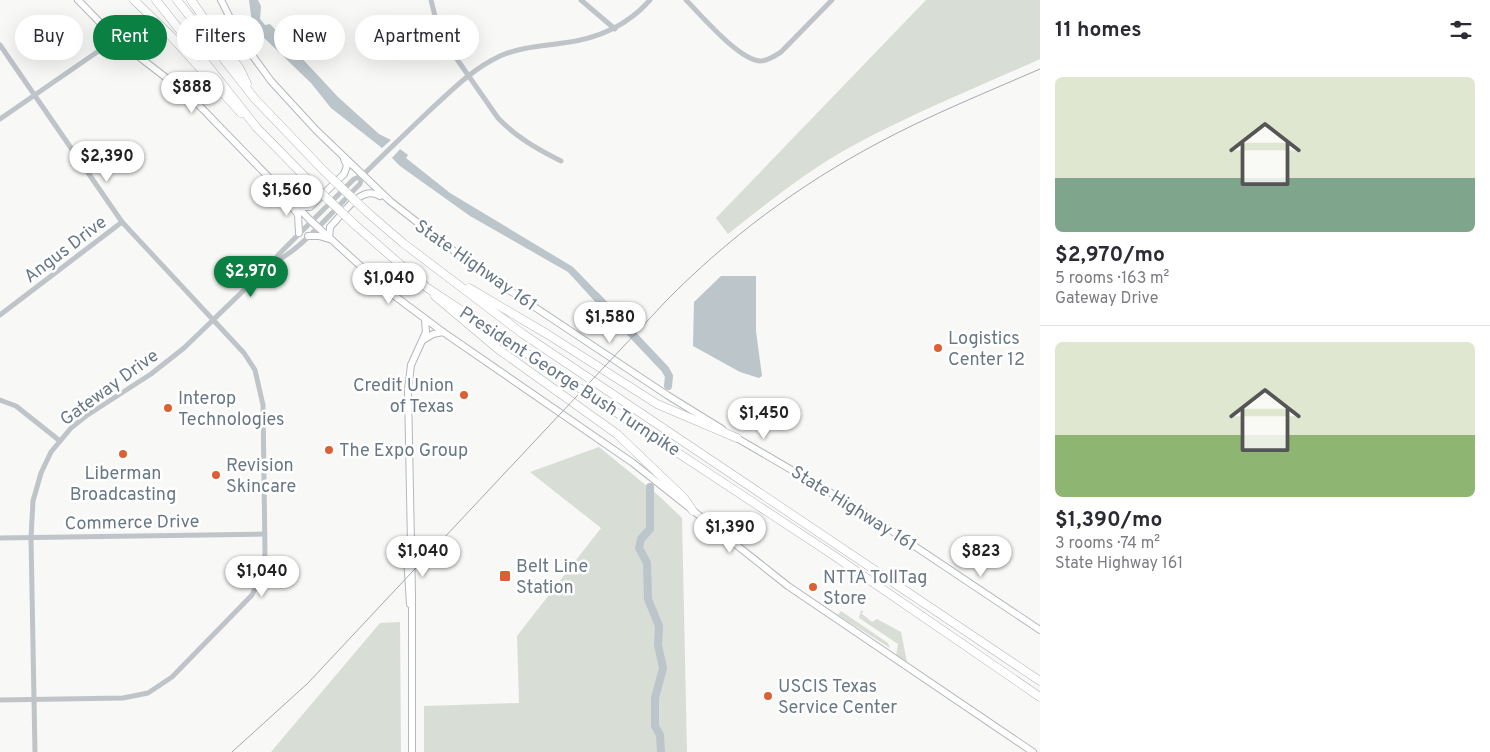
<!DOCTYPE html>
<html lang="en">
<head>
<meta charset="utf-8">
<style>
  body { margin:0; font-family:Overpass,sans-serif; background:#f2f2f3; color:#2b2b33; height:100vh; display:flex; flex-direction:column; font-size:19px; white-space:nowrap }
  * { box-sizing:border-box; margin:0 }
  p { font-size:16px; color:#7c7c81 }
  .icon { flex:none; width:28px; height:28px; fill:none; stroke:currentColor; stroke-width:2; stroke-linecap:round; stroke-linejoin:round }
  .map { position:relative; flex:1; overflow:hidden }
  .panel { display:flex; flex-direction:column; background:#fff; width:450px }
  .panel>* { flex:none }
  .hud { position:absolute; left:15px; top:15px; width:475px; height:45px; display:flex; gap:10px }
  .price { position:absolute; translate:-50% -42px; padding:0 11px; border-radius:18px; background:#fff; color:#222; font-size:16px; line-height:32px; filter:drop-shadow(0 1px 2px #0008) }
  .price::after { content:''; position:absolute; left:50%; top:30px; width:15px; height:11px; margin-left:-8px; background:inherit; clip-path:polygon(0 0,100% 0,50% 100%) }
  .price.current { background:#0b8043; color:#fff }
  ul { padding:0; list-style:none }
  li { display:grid; align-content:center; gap:10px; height:265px; padding:0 15px }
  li+li { border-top:1px solid #e1e1e2 }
  li span { display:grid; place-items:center; height:155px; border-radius:8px; color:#555 }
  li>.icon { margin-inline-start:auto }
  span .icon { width:90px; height:90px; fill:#fffc; stroke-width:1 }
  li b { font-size:21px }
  h2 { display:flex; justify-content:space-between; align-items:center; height:60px; padding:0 15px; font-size:21px }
  .pill { padding:0 18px; border-radius:22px; background:#fff; box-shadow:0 5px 20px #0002; font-size:18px; line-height:45px }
  .pill.current { background:#0b8043; color:#fff }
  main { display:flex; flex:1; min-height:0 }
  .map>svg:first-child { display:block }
  .green { fill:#d8ddd5 }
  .water { fill:#bbc5ca }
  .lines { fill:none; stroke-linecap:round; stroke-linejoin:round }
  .river { stroke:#bbc5ca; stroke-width:8 }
  .major-casing { stroke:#b3b8bc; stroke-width:8 }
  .highway-casing { stroke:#b3b7bb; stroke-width:9 }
  .minor { stroke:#bfc4c8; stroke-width:5 }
  .major { stroke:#fff; stroke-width:6 }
  .highway { stroke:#fff; stroke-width:8 }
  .tram { stroke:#a3a9af; stroke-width:1 }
  .highway-bridge-casing { stroke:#b3b7bb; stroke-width:9; stroke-linecap:butt }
  .highway-bridge { stroke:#fff; stroke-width:8 }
  .poi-dot { fill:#dc6033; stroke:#fff; stroke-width:2 }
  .labels { text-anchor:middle; stroke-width:5; stroke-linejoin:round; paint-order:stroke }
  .street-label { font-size:18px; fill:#697886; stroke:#fff }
  .poi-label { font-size:18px; fill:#697886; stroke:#fff; text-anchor:start }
</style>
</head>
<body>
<main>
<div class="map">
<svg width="1040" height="752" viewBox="0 0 1040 752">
  <rect width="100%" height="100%" fill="#f8f8f6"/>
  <g class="green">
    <path d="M926,0h114v59c-62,28 -124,53 -184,85 -46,24 -87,58 -128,90l-12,-16z"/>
    <path d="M599,447l59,48 24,23 5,234h-263v-46l95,-3 -2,-67 84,-108 -71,-56z"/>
    <path d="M861,610l3,2 -3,1 11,9 5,-3 24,13 6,30 -11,-6 2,-12 -39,-26z"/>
    <path d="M841,611l47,32 2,5 -52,-33z"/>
    <path d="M400,622l1,130h-130l109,-129z"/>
  </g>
  <g class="water">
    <path d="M249,0h9l3,6 -1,13 5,6 5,-1 68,73 41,37 12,6 -9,8 -51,-40 -20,-25 -51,-49 -8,-11z"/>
    <path d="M400,149l8,6 -2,3 44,35 123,74 31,32 -5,7 -31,-34 -98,-56 -70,-50 -8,-8z"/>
    <path d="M721,276h35v55l6,45 -3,2 -19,-6 -47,-26 1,-44z"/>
  </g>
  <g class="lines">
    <g class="river">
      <path d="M596,296l69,73 4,7 -1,10"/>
      <path d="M650,487v42l-9,10 -2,9 8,15 1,36 11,27 -1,19 5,23 -8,30v28l5,9 1,17"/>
    </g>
    <g class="major-casing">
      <g id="major">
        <path d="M78,0l38,39 75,58 120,124 77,70 55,41 190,131 155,123 245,166"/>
        <path d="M221,0l20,40 30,41 45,49 74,71 83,65 194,129 55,34"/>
        <path d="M295,202l9,5h6l34,-33 3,-8 -3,-7"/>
        <path d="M293,208l5,7 1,18"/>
        <path d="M308,236h11l10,3 1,-12c13,-13 31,-43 50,-31"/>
        <path d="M423,340l10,-6 10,-2"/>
        <path d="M735,437l127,74 178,119"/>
        <path d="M409,550l-2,7 3,47"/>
        <path d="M412,752v-157l-4,-205 3,-25 15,-33 -1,-12"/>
      </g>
    </g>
    <g class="highway-casing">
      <g id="highway">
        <path d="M134,0l36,35 71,78"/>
        <path d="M156,0l101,128 58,59"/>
        <path d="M177,0l78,99 68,71"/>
        <path d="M191,0l49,69 7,15"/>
        <path d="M367,212l36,31 120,91 517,347"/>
        <path d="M354,224l72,63 404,266 210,144"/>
        <path d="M469,288l78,46 110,70 80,34"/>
        <path d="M435,296l63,53 119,85 67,64 9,13"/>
      </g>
    </g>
    <g class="minor">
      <path d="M431,0l7,28 7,14 53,76c18,19 39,31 63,43"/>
      <path d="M581,0l34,29"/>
      <path d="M686,0c16,16 52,59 74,61 8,0 15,-5 21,-9l51,-52"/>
      <path d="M0,45l122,177 122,131 11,17 8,35 2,148 -3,21 -10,21 -80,82 -24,16 -25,5 -123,2"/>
      <path d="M0,119l116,-80"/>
      <path d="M274,261c22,-5 68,-60 86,-77l2,-8"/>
      <path d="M0,315l122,-93"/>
      <path d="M0,400l16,6 44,35"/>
      <path d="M0,538l265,-4"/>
      <path d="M35,752l-4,-214 2,-37 8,-28 10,-21 20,-24 15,-12 65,-42 33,-26 90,-87 5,-7 75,-75 8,-3c22,-22 44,-43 66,-64 23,-21 44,-43 72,-56 20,-9 42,-10 63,-13 34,-4 64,-17 87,-43"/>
    </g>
    <use href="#major" class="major"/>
    <use href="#highway" class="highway"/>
    <path class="tram" d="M232,752l76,-69 358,-382c62,-63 133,-116 212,-158 52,-28 107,-50 162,-74"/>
    <g class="highway-bridge-casing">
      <g id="highway-bridge">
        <path d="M323,170l44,42"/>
        <path d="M315,187l39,37"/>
      </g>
    </g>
    <use href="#highway-bridge" class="highway-bridge"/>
  </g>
  <g class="poi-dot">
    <circle cx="938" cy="348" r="5"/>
    <circle cx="464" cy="395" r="5"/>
    <circle cx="168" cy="408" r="5"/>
    <circle cx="329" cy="450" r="5"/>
    <circle cx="123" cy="454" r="5"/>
    <circle cx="216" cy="475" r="5"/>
    <rect x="499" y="570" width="12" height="12" rx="2.5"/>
    <circle cx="813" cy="587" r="5"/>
    <circle cx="768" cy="696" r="5"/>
  </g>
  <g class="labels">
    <g class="street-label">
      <text transform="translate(65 249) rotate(-37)" y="6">Angus Drive</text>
      <text transform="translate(476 265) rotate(35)" y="6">State Highway 161</text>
      <text transform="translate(570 381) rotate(33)" y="6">President George Bush Turnpike</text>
      <text transform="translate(109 387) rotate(-36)" y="6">Gateway Drive</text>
      <text transform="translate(854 508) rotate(32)" y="6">State Highway 161</text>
      <text transform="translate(132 522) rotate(-1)" y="6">Commerce Drive</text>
    </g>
    <g class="poi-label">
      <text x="948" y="344">Logistics<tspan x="948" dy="21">Center 12</tspan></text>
      <text x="454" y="391" text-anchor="end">Credit Union<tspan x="454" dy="21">of Texas</tspan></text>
      <text x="178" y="404">Interop<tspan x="178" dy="21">Technologies</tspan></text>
      <text x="339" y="456">The Expo Group</text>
      <text x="226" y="471">Revision<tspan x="226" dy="21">Skincare</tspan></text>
      <text x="123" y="479" text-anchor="middle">Liberman<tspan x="123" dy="21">Broadcasting</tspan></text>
      <text x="516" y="572">Belt Line<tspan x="516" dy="21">Station</tspan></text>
      <text x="823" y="583">NTTA TollTag<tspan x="823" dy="21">Store</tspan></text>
      <text x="778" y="692">USCIS Texas<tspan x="778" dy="21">Service Center</tspan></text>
    </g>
  </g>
</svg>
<b class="price" style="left:192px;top:114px">$888</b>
<b class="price" style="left:107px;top:183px">$2,390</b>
<b class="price" style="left:287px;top:217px">$1,560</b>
<b class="price current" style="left:251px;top:298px">$2,970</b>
<b class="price" style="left:389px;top:305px">$1,040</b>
<b class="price" style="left:610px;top:344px">$1,580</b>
<b class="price" style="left:764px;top:440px">$1,450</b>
<b class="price" style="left:730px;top:554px">$1,390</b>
<b class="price" style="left:423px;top:578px">$1,040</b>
<b class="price" style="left:981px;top:578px">$823</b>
<b class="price" style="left:262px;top:598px">$1,040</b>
<div class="hud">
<a class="pill">Buy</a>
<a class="pill current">Rent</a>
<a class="pill">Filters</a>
<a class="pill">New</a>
<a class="pill">Apartment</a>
</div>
</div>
<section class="panel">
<h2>11 homes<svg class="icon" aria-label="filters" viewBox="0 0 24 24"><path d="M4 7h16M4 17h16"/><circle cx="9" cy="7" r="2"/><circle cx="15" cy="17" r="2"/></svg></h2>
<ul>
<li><span style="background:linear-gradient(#dfe7d0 65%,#7fa58c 0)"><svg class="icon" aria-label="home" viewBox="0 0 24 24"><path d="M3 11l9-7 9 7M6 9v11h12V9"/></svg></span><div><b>$2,970/mo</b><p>5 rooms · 163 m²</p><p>Gateway Drive</p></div></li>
<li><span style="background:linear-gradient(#dfe7d0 60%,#8fb573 0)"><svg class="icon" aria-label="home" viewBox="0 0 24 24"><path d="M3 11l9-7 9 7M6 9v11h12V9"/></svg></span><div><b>$1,390/mo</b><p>3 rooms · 74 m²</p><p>State Highway 161</p></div></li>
</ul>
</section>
</main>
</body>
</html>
